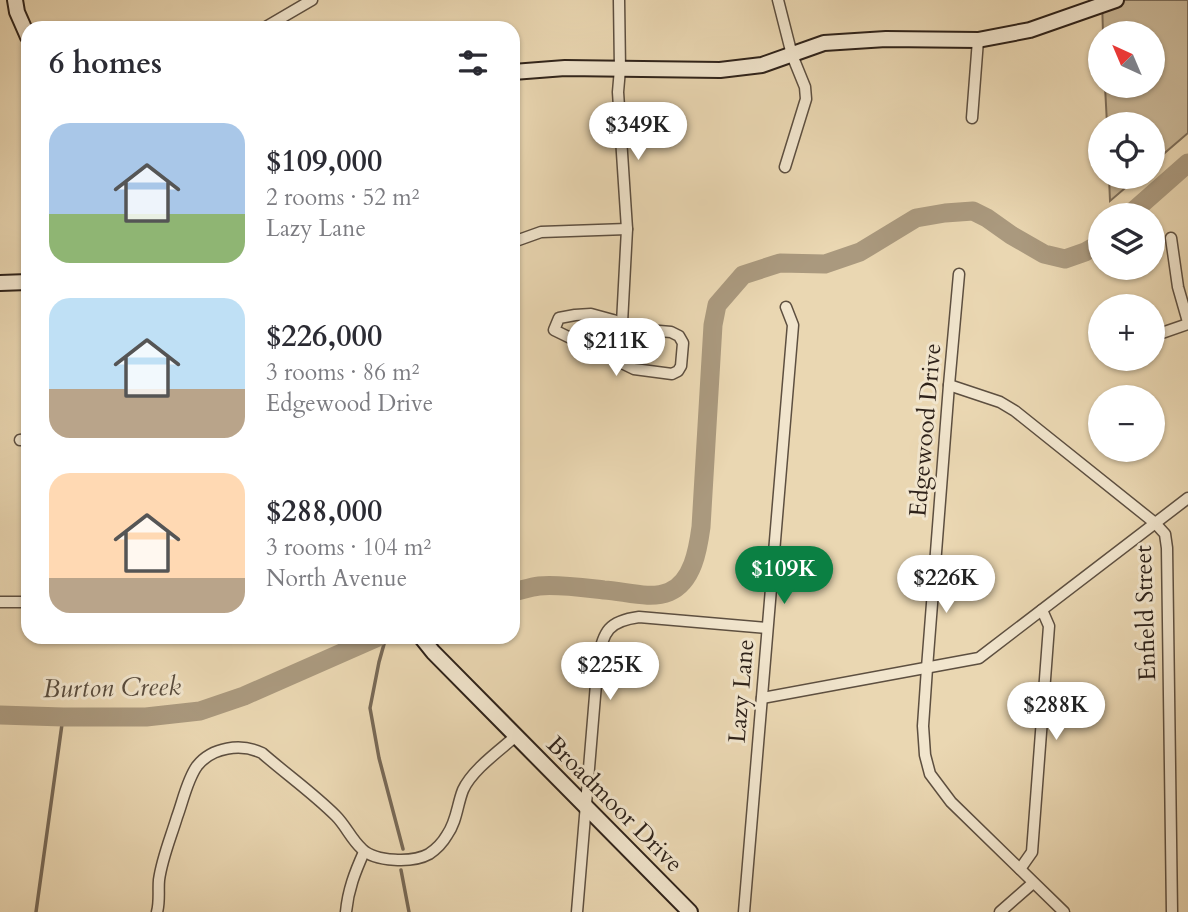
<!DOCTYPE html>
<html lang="en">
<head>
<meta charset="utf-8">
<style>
  body { margin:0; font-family:Cardo,serif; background:#f7f7f7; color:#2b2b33; height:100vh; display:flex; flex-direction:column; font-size:26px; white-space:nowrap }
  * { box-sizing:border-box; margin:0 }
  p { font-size:23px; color:#7c7c81 }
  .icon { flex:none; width:38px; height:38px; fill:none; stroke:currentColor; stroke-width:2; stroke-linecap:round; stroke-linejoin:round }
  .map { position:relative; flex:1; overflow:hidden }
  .sheet { position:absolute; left:21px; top:21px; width:499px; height:623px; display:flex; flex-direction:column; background:#fff; border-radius:21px; box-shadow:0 2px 5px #0004 }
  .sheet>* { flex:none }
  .needle { width:46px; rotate:316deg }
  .tools { position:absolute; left:1088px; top:21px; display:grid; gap:14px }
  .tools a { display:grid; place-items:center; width:77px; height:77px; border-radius:50%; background:#fff; box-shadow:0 2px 5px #0004; font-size:35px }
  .price { position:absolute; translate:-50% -60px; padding:0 16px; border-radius:24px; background:#fff; color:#222; font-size:23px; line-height:46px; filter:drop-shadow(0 2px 4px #0008) }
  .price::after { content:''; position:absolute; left:50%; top:42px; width:21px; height:16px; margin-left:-10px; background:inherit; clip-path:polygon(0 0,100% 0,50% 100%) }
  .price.current { background:#0b8043; color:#fff }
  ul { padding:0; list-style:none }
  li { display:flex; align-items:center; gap:21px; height:175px; padding:0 28px }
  li span { display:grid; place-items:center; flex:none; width:196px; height:140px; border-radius:21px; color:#555 }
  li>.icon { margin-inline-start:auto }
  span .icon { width:84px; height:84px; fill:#fffc; stroke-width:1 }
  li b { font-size:30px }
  h2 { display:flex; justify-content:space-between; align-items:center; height:84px; padding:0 28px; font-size:30px }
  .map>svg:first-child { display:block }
  .green { fill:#cab898; stroke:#7c6d59; stroke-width:2 }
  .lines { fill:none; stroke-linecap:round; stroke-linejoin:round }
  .stream { stroke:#786956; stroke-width:3.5 }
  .river { stroke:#aa997e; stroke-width:19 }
  .street-casing { stroke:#5d4f40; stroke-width:13 }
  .secondary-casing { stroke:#2e221a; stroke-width:18 }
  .street { stroke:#f1e5cd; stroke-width:10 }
  .secondary { stroke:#f1e5cd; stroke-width:14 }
  .labels { text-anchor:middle; stroke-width:6; stroke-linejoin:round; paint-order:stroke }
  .street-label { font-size:24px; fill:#2e221a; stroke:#f1e5cd }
  .water-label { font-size:26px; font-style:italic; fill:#594c3d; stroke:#f1e5cd }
</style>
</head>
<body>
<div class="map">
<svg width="1188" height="912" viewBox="0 0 1188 912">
  <rect width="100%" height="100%" fill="#ead7b2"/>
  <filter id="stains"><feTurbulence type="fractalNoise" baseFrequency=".00286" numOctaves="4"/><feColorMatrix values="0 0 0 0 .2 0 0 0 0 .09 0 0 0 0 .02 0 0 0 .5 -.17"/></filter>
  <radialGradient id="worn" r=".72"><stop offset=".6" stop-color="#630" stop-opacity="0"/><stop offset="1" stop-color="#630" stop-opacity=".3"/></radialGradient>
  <g class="green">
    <path d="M1102,0h86v133l-35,30v-39h-46l-2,-38h48v-53h-50z"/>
    <path d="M1109,177h29l-28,24z"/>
  </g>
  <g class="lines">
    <g class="stream">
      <path d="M386,637l-7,25 -9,46 9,50 24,91"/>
      <path d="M401,870l8,42"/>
      <path d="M36,912l27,-195"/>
    </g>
    <g class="river">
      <path d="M1129,215l59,-52"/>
      <path d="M513,592c9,-2 18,-5 26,-6 19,-2 47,2 65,4 20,1 46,10 65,2 24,-10 29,-43 32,-65l12,-202 4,-20 26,-30 37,-12 45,1 35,-12 56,-34 29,-5 28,-2 14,7 24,17 33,19 21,5 20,-7 16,-9"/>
      <path d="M0,715l63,2h83l54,-6 44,-15 134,-59"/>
    </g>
    <g class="street-casing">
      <g id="street">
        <path d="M619,0l1,69 -2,23 9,137 -5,94"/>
        <path d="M778,0l14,55 13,32 1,12 -21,68"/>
        <path d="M264,28l48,-28"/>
        <path d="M972,118l6,-78"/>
        <path d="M1171,238l7,49 10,35"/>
        <path d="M513,242l28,-10 86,-3"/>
        <path d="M959,274l-10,111 -22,283 -4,58 2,29 5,19 21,28 113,110"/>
        <path d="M591,314l22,6 23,9 35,3 8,4 4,7 -2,23 -3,5 -6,3 -38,-5 -80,-39 5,-12 16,-3z"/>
        <path d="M1156,335l32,-11"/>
        <path d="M949,385l51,17 15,9 140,112 10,11 2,14 5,364"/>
        <path d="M20,440l8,-1"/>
        <path d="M0,602h28"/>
        <path d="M762,698l217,-40 209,-160"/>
        <path d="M1020,869l12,-17 17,-226 -7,-16"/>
        <path d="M157,912c3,-11 1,-22 2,-32 3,-22 12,-43 18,-63 6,-16 10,-37 20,-51 15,-19 44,-23 65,-13 24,21 51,40 74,63 10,10 15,23 26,33 13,13 51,14 67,5 6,-4 14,-12 18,-19 10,-14 10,-30 16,-45 9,-20 36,-39 53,-54"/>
        <path d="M346,912c2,-22 9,-40 18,-60"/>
        <path d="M577,912l21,-252c5,-29 11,-39 41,-43l128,11"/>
        <path d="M744,912l49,-587 -7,-18"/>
        <path d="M1000,912l33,-29"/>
      </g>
    </g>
    <g class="secondary-casing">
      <g id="secondary">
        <path d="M15,0l2,12 11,25"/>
        <path d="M513,72l52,-4 155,2 42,-5 62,-22 62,-4 92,1 52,-10 86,-30"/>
        <path d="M0,283l28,-1"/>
        <path d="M421,637l12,15 257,260"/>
      </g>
    </g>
    <use href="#street" class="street"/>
    <use href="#secondary" class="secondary"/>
  </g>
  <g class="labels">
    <g class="street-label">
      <text transform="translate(925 430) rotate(-85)" y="8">Edgewood Drive</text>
      <text transform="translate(1145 613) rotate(-92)" y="8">Enfield Street</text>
      <text transform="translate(741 691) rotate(-85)" y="8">Lazy Lane</text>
      <text transform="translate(615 804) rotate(45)" y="8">Broadmoor Drive</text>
    </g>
    <g class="water-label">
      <text transform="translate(112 687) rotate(-1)" y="9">Burton Creek</text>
    </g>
  </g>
  <rect width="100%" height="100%" filter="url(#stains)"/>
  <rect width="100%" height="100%" fill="url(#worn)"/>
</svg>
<div class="tools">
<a><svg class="needle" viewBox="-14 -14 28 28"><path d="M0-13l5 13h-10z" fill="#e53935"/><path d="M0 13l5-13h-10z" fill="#7c7c81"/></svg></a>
<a><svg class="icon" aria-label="locate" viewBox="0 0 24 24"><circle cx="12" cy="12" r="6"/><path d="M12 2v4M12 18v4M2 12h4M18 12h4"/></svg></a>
<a><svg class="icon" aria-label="layers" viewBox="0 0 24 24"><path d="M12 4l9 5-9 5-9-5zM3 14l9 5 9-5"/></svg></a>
<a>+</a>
<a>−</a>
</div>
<b class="price" style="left:638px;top:162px">$349K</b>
<b class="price" style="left:616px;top:378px">$211K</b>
<b class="price current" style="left:784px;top:606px">$109K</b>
<b class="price" style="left:946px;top:615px">$226K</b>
<b class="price" style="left:610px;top:702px">$225K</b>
<b class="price" style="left:1056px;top:742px">$288K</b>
<section class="sheet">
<h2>6 homes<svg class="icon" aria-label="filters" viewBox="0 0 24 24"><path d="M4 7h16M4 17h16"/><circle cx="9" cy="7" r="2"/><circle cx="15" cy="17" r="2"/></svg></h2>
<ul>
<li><span style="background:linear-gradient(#a9c7e8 65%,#8fb573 0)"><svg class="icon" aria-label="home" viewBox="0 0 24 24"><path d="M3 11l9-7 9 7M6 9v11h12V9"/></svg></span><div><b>$109,000</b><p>2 rooms · 52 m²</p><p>Lazy Lane</p></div></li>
<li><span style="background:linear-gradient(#bfe0f5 65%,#b9a48a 0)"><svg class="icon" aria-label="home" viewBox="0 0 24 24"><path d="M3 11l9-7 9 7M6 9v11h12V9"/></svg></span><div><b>$226,000</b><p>3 rooms · 86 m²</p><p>Edgewood Drive</p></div></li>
<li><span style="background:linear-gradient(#ffd9b3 75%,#b9a48a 0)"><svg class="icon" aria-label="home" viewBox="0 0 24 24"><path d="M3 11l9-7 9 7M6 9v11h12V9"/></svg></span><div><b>$288,000</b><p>3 rooms · 104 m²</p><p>North Avenue</p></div></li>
</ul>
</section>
</div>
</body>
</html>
